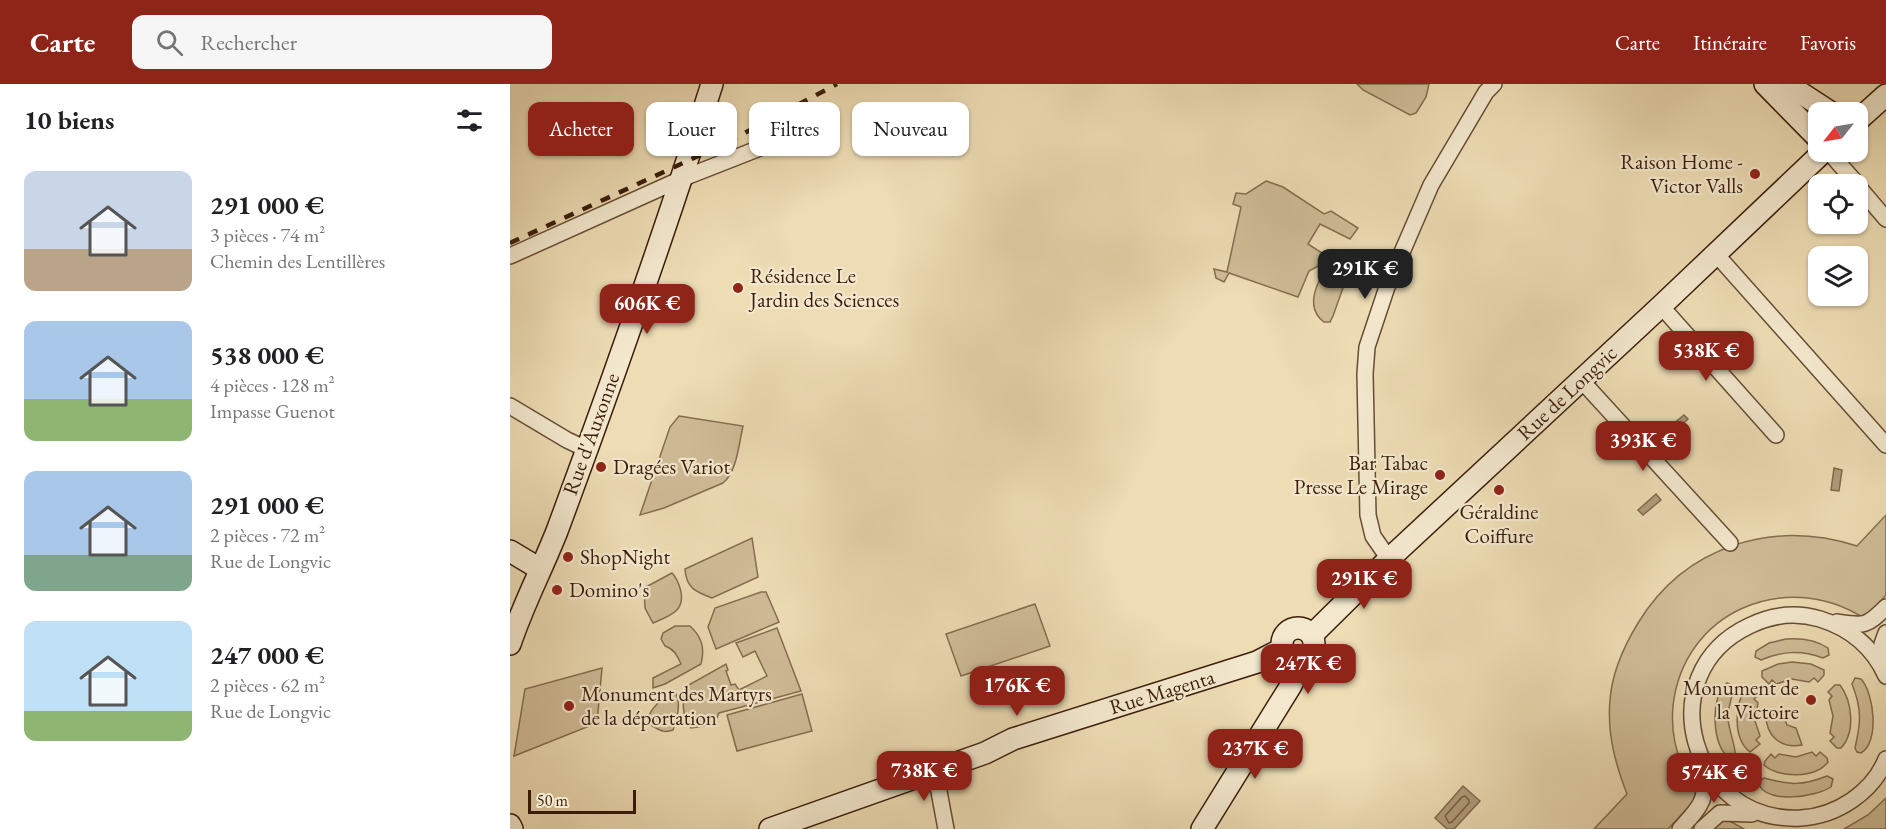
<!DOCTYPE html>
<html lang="fr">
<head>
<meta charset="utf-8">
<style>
  body { margin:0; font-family:"EB Garamond",serif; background:#f6f6f6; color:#202124; height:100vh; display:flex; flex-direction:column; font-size:22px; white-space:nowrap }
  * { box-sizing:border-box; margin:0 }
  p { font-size:20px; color:#757577 }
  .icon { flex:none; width:33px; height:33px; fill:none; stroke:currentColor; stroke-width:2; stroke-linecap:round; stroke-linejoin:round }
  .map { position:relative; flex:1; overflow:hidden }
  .drawer { display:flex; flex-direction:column; background:#fff; width:510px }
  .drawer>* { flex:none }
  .hud { position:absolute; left:18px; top:18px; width:570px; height:54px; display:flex; gap:12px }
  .needle { width:39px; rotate:239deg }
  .buttons { position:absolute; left:1298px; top:18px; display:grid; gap:12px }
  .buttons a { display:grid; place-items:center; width:60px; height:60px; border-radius:12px; background:#fff; box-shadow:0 2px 4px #0004; font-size:30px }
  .scale { position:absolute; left:18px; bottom:15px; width:108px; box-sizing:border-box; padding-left:6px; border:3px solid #3b1d0a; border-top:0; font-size:16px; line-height:21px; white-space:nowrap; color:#3b1d0a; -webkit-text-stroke:4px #f3e8ce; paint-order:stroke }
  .price { position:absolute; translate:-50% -51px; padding:0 14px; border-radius:12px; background:#8f2418; color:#fff; font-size:20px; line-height:39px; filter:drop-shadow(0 2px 3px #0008) }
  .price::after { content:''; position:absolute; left:50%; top:36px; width:18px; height:14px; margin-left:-9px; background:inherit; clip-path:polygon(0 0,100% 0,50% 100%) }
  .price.selected { background:#222; color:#fff }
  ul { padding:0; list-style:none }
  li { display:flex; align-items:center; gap:18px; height:150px; padding:0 24px }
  li span { display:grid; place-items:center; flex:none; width:168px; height:120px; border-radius:12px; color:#555 }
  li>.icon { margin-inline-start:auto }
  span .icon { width:72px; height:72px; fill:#fffc; stroke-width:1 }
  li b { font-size:26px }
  h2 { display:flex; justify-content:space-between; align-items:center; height:72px; padding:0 24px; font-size:26px }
  .pill { padding:0 21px; border-radius:12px; background:#fff; box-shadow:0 2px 4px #0004; font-size:21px; line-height:54px }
  .pill.selected { background:#8f2418; color:#fff }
  header { display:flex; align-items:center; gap:36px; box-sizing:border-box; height:84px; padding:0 30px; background:#8f2418; color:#fff }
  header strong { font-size:28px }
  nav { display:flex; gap:33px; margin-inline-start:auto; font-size:21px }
  .search { width:420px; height:54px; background:#f6f6f6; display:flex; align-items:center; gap:15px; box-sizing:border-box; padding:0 21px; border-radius:12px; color:#757577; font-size:22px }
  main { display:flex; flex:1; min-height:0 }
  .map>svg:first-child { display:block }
  .green { fill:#cfbc97; stroke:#856c50; stroke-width:1.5 }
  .water { fill:#b09b7a; stroke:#81694d; stroke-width:1.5 }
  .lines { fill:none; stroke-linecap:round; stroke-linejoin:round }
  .shore { stroke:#765c42; stroke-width:1.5 }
  .street-casing { stroke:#684d34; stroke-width:18 }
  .secondary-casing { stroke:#3b1d0a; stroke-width:24 }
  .street { stroke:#f3e8ce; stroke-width:15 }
  .secondary { stroke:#f3e8ce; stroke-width:21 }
  .rail { stroke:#3b1d0a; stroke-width:4.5; stroke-dasharray:10 10; stroke-linecap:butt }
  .poi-dot { fill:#8f2418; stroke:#f3e8ce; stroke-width:2 }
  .labels { text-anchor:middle; stroke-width:4.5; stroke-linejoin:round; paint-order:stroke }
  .poi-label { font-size:21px; fill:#3b1d0a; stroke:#f3e8ce; text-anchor:start }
  .street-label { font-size:21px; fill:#3b1d0a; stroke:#f3e8ce }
</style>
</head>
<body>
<header>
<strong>Carte</strong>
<div class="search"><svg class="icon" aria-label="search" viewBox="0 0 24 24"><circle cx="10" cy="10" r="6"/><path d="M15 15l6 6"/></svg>Rechercher</div>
<nav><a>Carte</a><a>Itinéraire</a><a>Favoris</a></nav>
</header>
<main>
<section class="drawer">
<h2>10 biens<svg class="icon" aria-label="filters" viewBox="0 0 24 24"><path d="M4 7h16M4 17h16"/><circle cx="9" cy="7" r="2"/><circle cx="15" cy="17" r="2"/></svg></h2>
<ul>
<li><span style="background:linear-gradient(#c9d6e8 65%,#b9a48a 0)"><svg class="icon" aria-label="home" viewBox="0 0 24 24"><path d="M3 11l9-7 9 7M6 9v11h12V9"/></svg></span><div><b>291 000 €</b><p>3 pièces · 74 m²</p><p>Chemin des Lentillères</p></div></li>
<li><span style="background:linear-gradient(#a9c7e8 65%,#8fb573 0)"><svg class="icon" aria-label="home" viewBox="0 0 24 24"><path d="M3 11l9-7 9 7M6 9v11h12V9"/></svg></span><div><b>538 000 €</b><p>4 pièces · 128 m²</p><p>Impasse Guenot</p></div></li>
<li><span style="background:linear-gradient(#a9c7e8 70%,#7fa58c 0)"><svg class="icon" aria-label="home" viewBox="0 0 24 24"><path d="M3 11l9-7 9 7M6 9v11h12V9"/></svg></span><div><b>291 000 €</b><p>2 pièces · 72 m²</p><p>Rue de Longvic</p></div></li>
<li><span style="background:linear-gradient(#bfe0f5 75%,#8fb573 0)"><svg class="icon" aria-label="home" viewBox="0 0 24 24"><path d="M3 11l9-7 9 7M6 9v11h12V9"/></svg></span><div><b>247 000 €</b><p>2 pièces · 62 m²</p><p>Rue de Longvic</p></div></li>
</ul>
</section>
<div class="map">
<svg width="1376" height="745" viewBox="0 0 1376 745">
  <rect width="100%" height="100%" fill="#eddcb4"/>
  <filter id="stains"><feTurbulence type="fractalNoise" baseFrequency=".00333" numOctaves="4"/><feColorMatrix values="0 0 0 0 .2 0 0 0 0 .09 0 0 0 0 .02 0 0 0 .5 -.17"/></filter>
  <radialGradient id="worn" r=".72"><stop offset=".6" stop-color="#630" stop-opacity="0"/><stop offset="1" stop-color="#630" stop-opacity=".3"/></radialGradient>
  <g class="green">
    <path d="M847,0h72l-3,13 -10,16 -6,2 -47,-25z"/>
    <path d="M756,97l17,6 41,27 7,-3 27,17 -8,11 -30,-15 -12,20 23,15 -22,12 -11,26 -69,-24 -5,9 -8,-4 -2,-9 13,3 14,-65 -8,-3 3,-11 10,1z"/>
    <path d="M827,189l7,12 -11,31 -3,6h-6c-15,-11 -12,-27 -4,-43z"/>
    <path d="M169,332l64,10c-4,17 -6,46 -20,57l-59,25 -24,7 30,-88z"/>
    <path d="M1376,431v80l-17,19 -7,3c-77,-48 -179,-5 -189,89 -2,22 2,46 13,67 4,7 11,15 13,23l-31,33h-74l33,-35c-12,-31 -20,-61 -17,-94 2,-28 14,-54 28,-77 47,-77 134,-104 219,-77z"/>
    <path d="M242,454l6,39 -46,21c-16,-6 -26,-10 -27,-29z"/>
    <path d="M162,489c4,4 5,7 7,12 9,25 -7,30 -26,38l-8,-15 -1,-20z"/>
    <path d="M251,508h5l13,30 -63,27 -8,-22 7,-19z"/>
    <path d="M525,520l15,42 -89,30 -15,-42z"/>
    <path d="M165,542h15c12,11 15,22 11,38l-36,20 -12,4v-10l28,-14c-4,-9 -7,-15 -16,-18l-4,-7 2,-6z"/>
    <path d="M267,544l24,63 -82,22 -3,7 -12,6 -13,2c-10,-14 -9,-26 -4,-42l39,-22 2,6 -2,1 5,14 4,-1 4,6 28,-14 -12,-25 -12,6 -7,-14z"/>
    <path d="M1276,555c14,-1 30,1 42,9l1,7 -6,3c-23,-8 -40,-7 -62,2l-6,-3 1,-6 13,-8z"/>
    <path d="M1282,578l19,2 13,6v5l-6,7 -4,-4 -5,4 -17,-3 -16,5 -4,-4 -3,4 -7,-7v-6l16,-7z"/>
    <path d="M92,584l-5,55 -83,33 11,-67z"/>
    <path d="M1345,594l6,1c13,14 19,63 0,74l-4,-1 -2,-4c6,-26 7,-39 -3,-64z"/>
    <path d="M1217,599l5,2c3,9 -5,22 -4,33 0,11 9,31 7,38l-4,2c-20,-7 -21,-65 -4,-75z"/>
    <path d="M1325,601h5c12,16 16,47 1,63h-4l-7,-7 4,-4 -4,-4 3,-17 -4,-16 3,-4 -4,-4z"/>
    <path d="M1236,604l5,1 7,6 -4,4 4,4 -3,18 5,15 -4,4 4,4 -10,8c-17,-13 -16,-47 -4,-64z"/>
    <path d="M164,607c8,9 3,28 -1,39 -8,3 -12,1 -19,-3 -17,-10 11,-31 20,-36z"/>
    <path d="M292,610l10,37 -75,20 -10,-36z"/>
    <path d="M1256,629l18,4 3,8 9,3 6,17c-22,4 -37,-10 -36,-32z"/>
    <path d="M1302,668l4,4 4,-4 7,6 1,4c-13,17 -50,16 -64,3l1,-4 6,-7 4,4 4,-4 17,3z"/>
    <path d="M1317,692l6,3 -2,8c-15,10 -62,17 -72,-2l1,-4 4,-3c26,7 38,8 63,-2z"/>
    <path d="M1376,714v31h-42l24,-14z"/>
    <path d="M1216,735l18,10h-31l8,-8z"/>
  </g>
  <g class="water">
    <path d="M1174,331l4,4 -16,15 -5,-5z"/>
    <path d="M1324,384l8,2 -3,21 -8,-1z"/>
    <path d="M1146,410l5,6 -18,15 -5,-5z"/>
    <path d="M953,702l17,15 -26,28h-7l-12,-11z"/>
  </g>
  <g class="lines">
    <path class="shore" d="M955,712l4,4v3l-17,19 -3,1 -4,-7 17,-19z"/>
    <g class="street-casing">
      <g id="street">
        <path d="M1319,68l28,32"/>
        <path d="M1347,101l29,34"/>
        <path d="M1205,169l171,192"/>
        <path d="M0,172l171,-77 94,-37"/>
        <path d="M1151,222l115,129"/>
        <path d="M1071,296l149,163"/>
        <path d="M0,322l57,34 19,9"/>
        <path d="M879,475l-16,-23 -5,-21 -3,-141 2,-27 20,-60 44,-102 55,-93 8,-8"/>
        <path d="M1327,538c27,4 29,5 49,-15"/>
        <path d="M1376,549l-4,11 4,24"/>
        <path d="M1376,592c-13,-29 -37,-48 -66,-57 -24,-7 -49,-4 -71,7 -101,48 -58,198 52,192 36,-2 72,-26 85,-59"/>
        <path d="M425,686l11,59"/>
        <path d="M1170,745c20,-22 29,-29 22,-61"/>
        <path d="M1192,745l18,-16 32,1"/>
      </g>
    </g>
    <g class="secondary-casing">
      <g id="secondary">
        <path d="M1255,0l53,54"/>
        <path d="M1277,0l43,28"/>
        <path d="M1347,37l29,-26"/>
        <path d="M0,467l30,18"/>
        <circle cx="788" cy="560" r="16"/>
        <path d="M802,551l77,-76 272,-253 162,-154"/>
        <path d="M0,560c13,-39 32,-75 47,-113 55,-148 107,-297 155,-447"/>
        <path d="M0,741l2,4"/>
        <path d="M260,745l215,-76 28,-14 244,-77 25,-13"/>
        <path d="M692,745l88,-142 15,-28"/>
      </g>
    </g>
    <use href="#street" class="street"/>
    <use href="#secondary" class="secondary"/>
    <path class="rail" d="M0,159l212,-98 115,-61"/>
  </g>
  <g class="poi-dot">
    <circle cx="1245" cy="90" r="6"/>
    <circle cx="228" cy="204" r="6"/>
    <circle cx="91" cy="383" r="6"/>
    <circle cx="930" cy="391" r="6"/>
    <circle cx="989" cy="406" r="6"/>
    <circle cx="58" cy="473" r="6"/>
    <circle cx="47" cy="506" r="6"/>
    <circle cx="1301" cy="616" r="6"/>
    <circle cx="59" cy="622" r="6"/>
  </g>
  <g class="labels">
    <g class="poi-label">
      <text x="1233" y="85" text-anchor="end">Raison Home -<tspan x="1233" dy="24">Victor Valls</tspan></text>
      <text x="240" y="199">Résidence Le<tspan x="240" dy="24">Jardin des Sciences</tspan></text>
      <text x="918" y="386" text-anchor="end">Bar Tabac<tspan x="918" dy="24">Presse Le Mirage</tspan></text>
      <text x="103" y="390">Dragées Variot</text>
      <text x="989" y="435" text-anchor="middle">Géraldine<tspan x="989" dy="24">Coiffure</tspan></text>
      <text x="70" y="480">ShopNight</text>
      <text x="59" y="513">Domino's</text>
      <text x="1289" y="611" text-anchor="end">Monument de<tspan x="1289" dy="24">la Victoire</tspan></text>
      <text x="71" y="617">Monument des Martyrs<tspan x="71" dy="24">de la déportation</tspan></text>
    </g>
    <g class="street-label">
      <text transform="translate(1057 309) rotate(-43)" y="7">Rue de Longvic</text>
      <text transform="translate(81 350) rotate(-70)" y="7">Rue d'Auxonne</text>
      <text transform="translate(652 608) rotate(-17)" y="7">Rue Magenta</text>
    </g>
  </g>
  <rect width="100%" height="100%" filter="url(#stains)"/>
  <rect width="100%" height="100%" fill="url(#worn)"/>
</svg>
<div class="buttons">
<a><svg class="needle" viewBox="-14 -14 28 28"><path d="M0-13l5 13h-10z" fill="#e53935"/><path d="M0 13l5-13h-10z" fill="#757577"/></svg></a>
<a><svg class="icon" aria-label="locate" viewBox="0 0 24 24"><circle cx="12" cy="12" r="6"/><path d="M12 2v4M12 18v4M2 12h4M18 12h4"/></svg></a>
<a><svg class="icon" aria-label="layers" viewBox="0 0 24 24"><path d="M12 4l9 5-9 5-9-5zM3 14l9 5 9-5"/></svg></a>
</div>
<div class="scale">50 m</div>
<b class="price selected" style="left:855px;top:216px">291K €</b>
<b class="price" style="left:137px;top:251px">606K €</b>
<b class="price" style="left:1196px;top:298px">538K €</b>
<b class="price" style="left:1133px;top:388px">393K €</b>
<b class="price" style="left:854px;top:526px">291K €</b>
<b class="price" style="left:798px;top:611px">247K €</b>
<b class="price" style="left:507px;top:633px">176K €</b>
<b class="price" style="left:745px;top:696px">237K €</b>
<b class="price" style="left:414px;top:718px">738K €</b>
<b class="price" style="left:1204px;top:720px">574K €</b>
<div class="hud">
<a class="pill selected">Acheter</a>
<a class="pill">Louer</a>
<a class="pill">Filtres</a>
<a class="pill">Nouveau</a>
</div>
</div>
</main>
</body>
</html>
